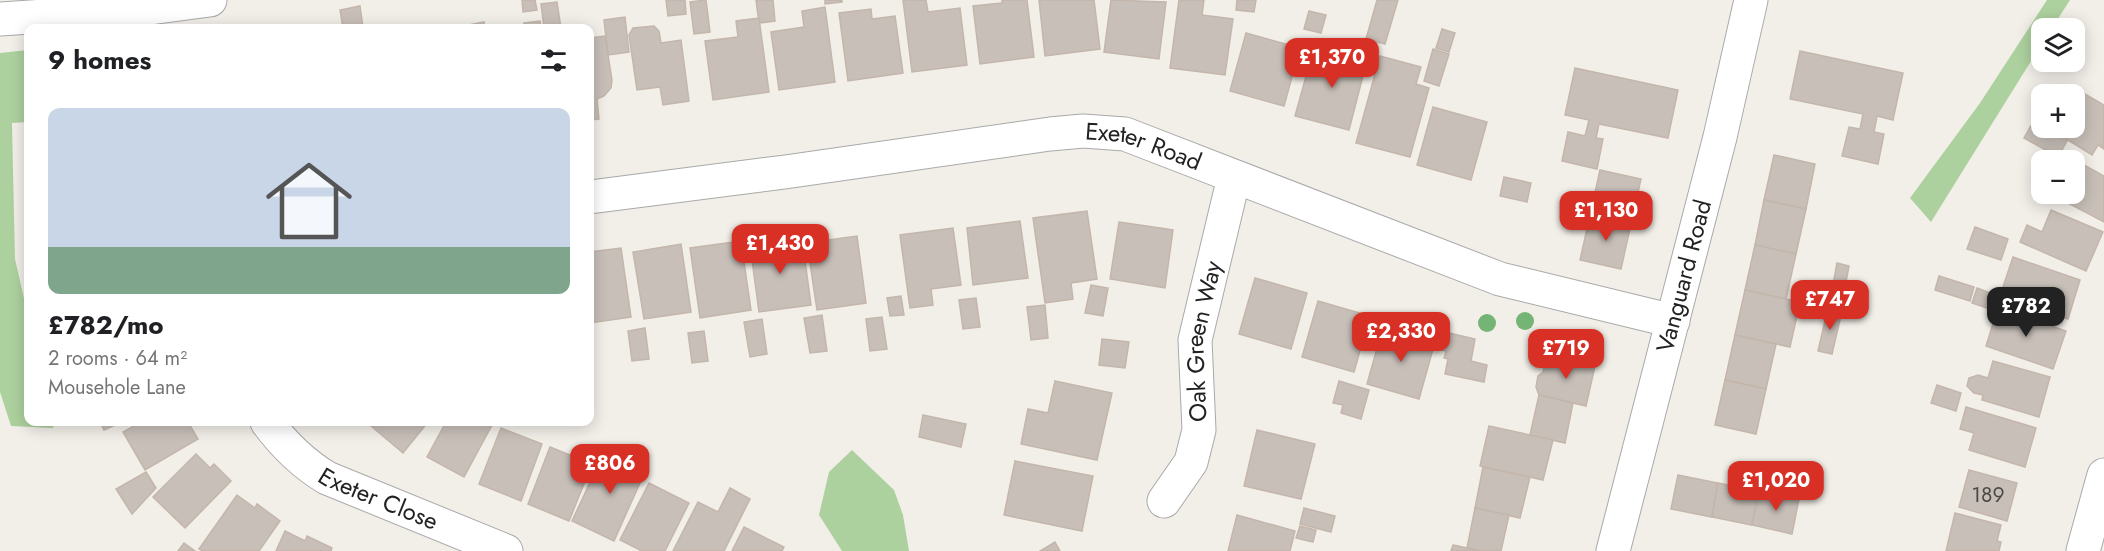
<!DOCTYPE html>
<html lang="en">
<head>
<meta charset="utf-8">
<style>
  body { margin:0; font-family:Jost,sans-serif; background:#f6f6f6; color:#202124; height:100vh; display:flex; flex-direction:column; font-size:22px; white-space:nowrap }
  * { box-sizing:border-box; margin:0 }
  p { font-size:20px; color:#757577 }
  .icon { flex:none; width:33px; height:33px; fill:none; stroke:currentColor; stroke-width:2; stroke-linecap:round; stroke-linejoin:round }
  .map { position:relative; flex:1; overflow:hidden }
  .side { position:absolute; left:24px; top:24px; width:570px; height:402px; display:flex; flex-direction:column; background:#fff; border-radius:12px; box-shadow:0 3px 15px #0003 }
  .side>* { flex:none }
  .tools { position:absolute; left:2031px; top:18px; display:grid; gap:12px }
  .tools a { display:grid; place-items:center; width:54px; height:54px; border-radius:12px; background:#fff; box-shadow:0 3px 15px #0003; font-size:30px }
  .price { position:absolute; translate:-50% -51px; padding:0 14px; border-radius:12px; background:#d93025; color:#fff; font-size:20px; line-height:39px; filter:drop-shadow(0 2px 3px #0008) }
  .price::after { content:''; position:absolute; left:50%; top:36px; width:18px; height:14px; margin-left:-9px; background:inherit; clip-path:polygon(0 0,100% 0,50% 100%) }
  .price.active { background:#222; color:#fff }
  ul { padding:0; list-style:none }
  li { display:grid; align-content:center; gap:12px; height:318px; padding:0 24px }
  li span { display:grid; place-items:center; height:186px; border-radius:12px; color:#555 }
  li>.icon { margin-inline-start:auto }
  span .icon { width:108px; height:108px; fill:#fffc; stroke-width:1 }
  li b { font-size:26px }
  h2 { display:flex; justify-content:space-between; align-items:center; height:72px; padding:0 24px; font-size:26px }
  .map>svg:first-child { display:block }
  .forest { fill:#add19e }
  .building { fill:#c7bfb8; stroke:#c4b6ab; stroke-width:1.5 }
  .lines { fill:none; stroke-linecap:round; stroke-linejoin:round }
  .minor-casing { stroke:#a9a9a9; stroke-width:35 }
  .minor { stroke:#fff; stroke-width:33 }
  .tree { fill:#74b475 }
  .labels { text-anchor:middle; stroke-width:6; stroke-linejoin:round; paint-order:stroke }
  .number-label { font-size:21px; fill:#4b4948 }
  .street-label { font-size:24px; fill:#222; stroke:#fff }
</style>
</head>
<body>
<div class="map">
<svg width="2104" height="551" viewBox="0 0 2104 551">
  <rect width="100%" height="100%" fill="#f2efe9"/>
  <g class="forest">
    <path d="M2047,0h23l-18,28h-10l-1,17 -110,177 -21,-24 70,-95z"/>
    <path d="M28,50v72l-16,1 3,136 13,57v106h26l-1,6 -42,-2 -11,-34v-339z"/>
    <path d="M852,450l42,40 9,25 6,36h-67l-23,-36 10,-43z"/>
  </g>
  <g class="building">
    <path d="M522,0h13l2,10 -14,2z"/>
    <path d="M666,0h19l1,14 -18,2z"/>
    <path d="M706,0l4,32 -16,2 -4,-32z"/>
    <path d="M756,0h17l2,21 -16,2z"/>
    <path d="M825,0h17v2l-17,2z"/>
    <path d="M903,0h23l2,12 32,-4 7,57 -55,7z"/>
    <path d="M1002,0h25l7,57 -54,7 -7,-58 29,-3z"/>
    <path d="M1039,0h55l6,49 -55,7z"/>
    <path d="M1111,0l55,2 -7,57 -55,-7z"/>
    <path d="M1179,0h25l-2,15 31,4 -8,56 -55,-7z"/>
    <path d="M1237,0h19l-2,12 -18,-2z"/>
    <path d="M1377,0h21l-13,44 -19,-5z"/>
    <path d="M557,2l4,26h-17l-3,-24z"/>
    <path d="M360,6l3,21 -20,1 -3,-18z"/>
    <path d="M825,7l10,75 -56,8 -8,-58 33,-5 -2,-16z"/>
    <path d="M871,9l1,10 23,-3 8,57 -55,8 -9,-68z"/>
    <path d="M1309,11l17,4 -5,18 -17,-4z"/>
    <path d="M625,17l4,35 -21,3 -4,-35z"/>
    <path d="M759,18l10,74 -56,8 -8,-59 33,-4 -2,-16z"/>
    <path d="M540,21l1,7h-17v-5z"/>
    <path d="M484,22l1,6h-17v-3z"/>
    <path d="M654,26l5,5 2,12 20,-3 8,61 -26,4 -3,-18 -23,3 -8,-55 4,-7z"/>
    <path d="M1442,29l13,4 -6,19 -13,-4z"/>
    <path d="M1246,33l54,15 -16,58 -54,-15z"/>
    <path d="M605,36l7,44 -1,8 -7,8 -7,3 2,20 -9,1v-82z"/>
    <path d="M1325,47l39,11 -4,13 4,1 -15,58 -54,-14 16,-58 10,2z"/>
    <path d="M1433,49l16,5 -10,32 -15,-5z"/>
    <path d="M1800,51l103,22 -10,47 -16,-4 -3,16 10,2 -6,30 -36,-8 7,-29 11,2 3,-15 -73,-15z"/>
    <path d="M1380,56l41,11 -5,17 13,4 -19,69 -54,-14z"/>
    <path d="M1575,68l103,22 -10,48 -69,-14 -3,14 7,1 -6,30 -35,-8 6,-29 17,4 4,-16 -24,-5z"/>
    <path d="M2083,93l21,12v44l-6,-4 -6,10 -34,-21 4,-6h12v-21z"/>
    <path d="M1433,107l54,15 -16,58 -54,-15z"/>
    <path d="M2033,122l34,19 -9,16 -34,-19z"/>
    <path d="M1774,155l41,9 -9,45 -42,-9z"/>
    <path d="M2073,159l31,17v46l-53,-28h23v-34h-2z"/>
    <path d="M1600,170l41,9 -10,45 -41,-9z"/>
    <path d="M1504,177l27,6 -4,19 -27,-6z"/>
    <path d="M1764,200l42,9 -10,45 -41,-9z"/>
    <path d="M2051,210l52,22 -17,39 -66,-29 7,-17 15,7z"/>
    <path d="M1087,211l10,68 -26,4 2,16 -28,4 -12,-85z"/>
    <path d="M1590,215l41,9 -10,45 -41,-9z"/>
    <path d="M1020,221l8,57 -55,7 -6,-57z"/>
    <path d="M1119,222l54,8 -8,58 -55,-9z"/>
    <path d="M1975,227l33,12 -7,21 -34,-11z"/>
    <path d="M953,228l8,57 -30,4 2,16 -23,3 -10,-73z"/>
    <path d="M857,236l9,67 -49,7 -10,-67z"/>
    <path d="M802,238l9,67 -52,7 -9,-67z"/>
    <path d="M741,241l10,69 -51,8 -10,-70z"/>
    <path d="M681,244l10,68 -47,7 -11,-67z"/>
    <path d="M1755,245l41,9 -10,45 -41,-9z"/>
    <path d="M621,248l10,69 -41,6v-71z"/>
    <path d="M2013,257l67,23 -12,39 -68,-23z"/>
    <path d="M1837,263l12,3 -7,37 -12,-2z"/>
    <path d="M1939,276l35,11 -4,14 -35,-11z"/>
    <path d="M1255,278l52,15 -16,56 -52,-15z"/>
    <path d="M1091,285l17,3 -5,28 -18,-3z"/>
    <path d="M1977,288l21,8 -5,14 -21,-7z"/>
    <path d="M1745,290l55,12 -10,45 -55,-12z"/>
    <path d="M901,296l3,19 -14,1 -3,-18z"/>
    <path d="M976,298l4,29 -17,2 -4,-29z"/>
    <path d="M1318,301l52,15 -16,56 -52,-15z"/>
    <path d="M1045,305l3,33 -17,2 -4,-33z"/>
    <path d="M1828,308l14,3 -10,43 -14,-3z"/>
    <path d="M1998,308l68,23 -13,38 -67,-23z"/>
    <path d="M822,315l5,36 -17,2 -6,-35z"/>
    <path d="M882,317l5,32 -17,2 -4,-32z"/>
    <path d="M762,319l5,35 -17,3 -6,-35z"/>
    <path d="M1383,327l52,15 -16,57 -52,-15z"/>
    <path d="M645,328l4,31 -17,2 -4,-30z"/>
    <path d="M704,331l4,30 -16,2 -4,-30z"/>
    <path d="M1445,332l30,7 -4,22 16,4 -3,17 -39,-8 3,-15 -4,-1 2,-7 -5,-1z"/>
    <path d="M1735,335l41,9 -10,45 -41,-9z"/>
    <path d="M1102,339l27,3 -4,26 -26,-3z"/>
    <path d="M1547,355l48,11 -9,40 -47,-11 -3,-8 2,-11 5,-4z"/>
    <path d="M1993,361l57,16 -11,40 -57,-17 1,-5 -9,-2 -7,-7 2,-8 9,-3 10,3z"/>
    <path d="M1725,380l41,9 -10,45 -41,-9z"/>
    <path d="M1055,381l57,12 -15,67 -76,-16 7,-35 20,4z"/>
    <path d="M1339,381l30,9 -8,29 -20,-6 2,-8 -10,-2z"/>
    <path d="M1937,385l24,8 -5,18 -25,-8z"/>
    <path d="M1539,395l34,8 -8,40 -35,-8z"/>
    <path d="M1966,407l70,21 -11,39 -56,-17 5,-17 -14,-4z"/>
    <path d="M923,415l43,9 -5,23 -42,-10z"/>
    <path d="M100,422h22l-18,8z"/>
    <path d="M141,422h47l10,17 -53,31 -22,-38z"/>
    <path d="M375,422h53l-25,31 -32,-27z"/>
    <path d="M446,422h39l7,3 -28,52 -37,-20z"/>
    <path d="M1489,426l64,14 -10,40 -63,-14z"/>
    <path d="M501,428l41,16 -21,57 -42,-17z"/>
    <path d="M1257,430l58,14 -14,55 -57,-13z"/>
    <path d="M550,447l42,17 -23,57 -41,-17z"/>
    <path d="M613,449l35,16 -34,76 -42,-20 27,-58 6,3z"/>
    <path d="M196,454l14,14 4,-4 17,17 -46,47 -32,-31z"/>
    <path d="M1015,461l78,15 -11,55 -78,-16z"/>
    <path d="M1483,467l47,10 -10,41 -45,-10z"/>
    <path d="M1969,470l48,13 -10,38 -48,-14z"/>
    <path d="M146,472l10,16 -24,26 -16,-25z"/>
    <path d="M1678,475l40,8 -6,34 -41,-8z"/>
    <path d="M649,483l40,20 -24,48h-23l-22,-11z"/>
    <path d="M1718,483l41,8 -7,34 -40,-8z"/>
    <path d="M730,488l20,11 -26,52h-51l25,-49 20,10z"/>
    <path d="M1759,491l40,8 -7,35 -40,-9z"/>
    <path d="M237,495l18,13 2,-4 23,17 -21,30h-56l-4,-2z"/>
    <path d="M1304,508l31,8 -4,16 -31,-8z"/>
    <path d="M1475,508l34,7 -8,36h-20l-14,-3z"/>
    <path d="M1955,513l46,12 -4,16 4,1 -2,9h-53z"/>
    <path d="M1237,515l58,16 -5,20h-62z"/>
    <path d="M1300,526l16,4 -3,12 -17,-4z"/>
    <path d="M744,527l40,20 -2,4h-50z"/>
    <path d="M285,531l20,10 2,-5 25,12 -1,3h-55z"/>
    <path d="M1055,542l5,9h-20z"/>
    <path d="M184,543l11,8h-17z"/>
    <path d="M1453,545l28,6h-30z"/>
  </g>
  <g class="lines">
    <g class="minor-casing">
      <g id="minor">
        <path d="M0,19l135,-9 75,-10"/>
        <path id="s1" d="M590,197l195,-25 265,-38 33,-3 42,3 375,145 173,42"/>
        <path id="s2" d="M267,422c17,23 35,41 60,56l179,73"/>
        <path id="s3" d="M1164,501l27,-39 8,-32 -4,-90 39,-163"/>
        <path id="s4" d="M1613,551l107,-414 31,-137"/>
        <path d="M2083,551l21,-76"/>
      </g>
    </g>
    <use href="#minor" class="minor"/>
  </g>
  <g class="tree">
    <circle cx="1525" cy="321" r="9"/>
    <circle cx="1487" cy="323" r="9"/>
  </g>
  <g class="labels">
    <g class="number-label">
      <text x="1988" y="502">189</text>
    </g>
    <g class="street-label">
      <text dy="8" stroke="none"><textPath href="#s1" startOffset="560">Exeter Road</textPath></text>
      <text dy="8" stroke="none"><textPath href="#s4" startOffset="284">Vanguard Road</textPath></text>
      <text dy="8" stroke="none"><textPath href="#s3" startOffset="170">Oak Green Way</textPath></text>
      <text dy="8" stroke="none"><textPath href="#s2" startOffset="138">Exeter Close</textPath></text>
    </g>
  </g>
</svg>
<div class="tools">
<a><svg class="icon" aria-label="layers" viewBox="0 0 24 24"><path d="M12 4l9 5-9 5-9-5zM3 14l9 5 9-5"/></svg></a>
<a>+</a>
<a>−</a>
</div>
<b class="price" style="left:1332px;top:89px">£1,370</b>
<b class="price" style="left:1606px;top:242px">£1,130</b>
<b class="price" style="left:780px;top:275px">£1,430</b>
<b class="price" style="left:1830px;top:331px">£747</b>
<b class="price active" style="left:2026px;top:338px">£782</b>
<b class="price" style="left:1401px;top:363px">£2,330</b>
<b class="price" style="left:1566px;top:380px">£719</b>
<b class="price" style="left:610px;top:495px">£806</b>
<b class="price" style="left:1776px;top:512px">£1,020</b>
<section class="side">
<h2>9 homes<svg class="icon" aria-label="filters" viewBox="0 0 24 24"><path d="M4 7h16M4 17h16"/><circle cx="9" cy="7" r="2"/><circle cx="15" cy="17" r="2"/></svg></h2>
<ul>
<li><span style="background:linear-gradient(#c9d6e8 75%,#7fa58c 0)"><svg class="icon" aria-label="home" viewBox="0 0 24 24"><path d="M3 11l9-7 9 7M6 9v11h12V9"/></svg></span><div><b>£782/mo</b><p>2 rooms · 64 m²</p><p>Mousehole Lane</p></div></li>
</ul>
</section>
</div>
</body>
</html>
